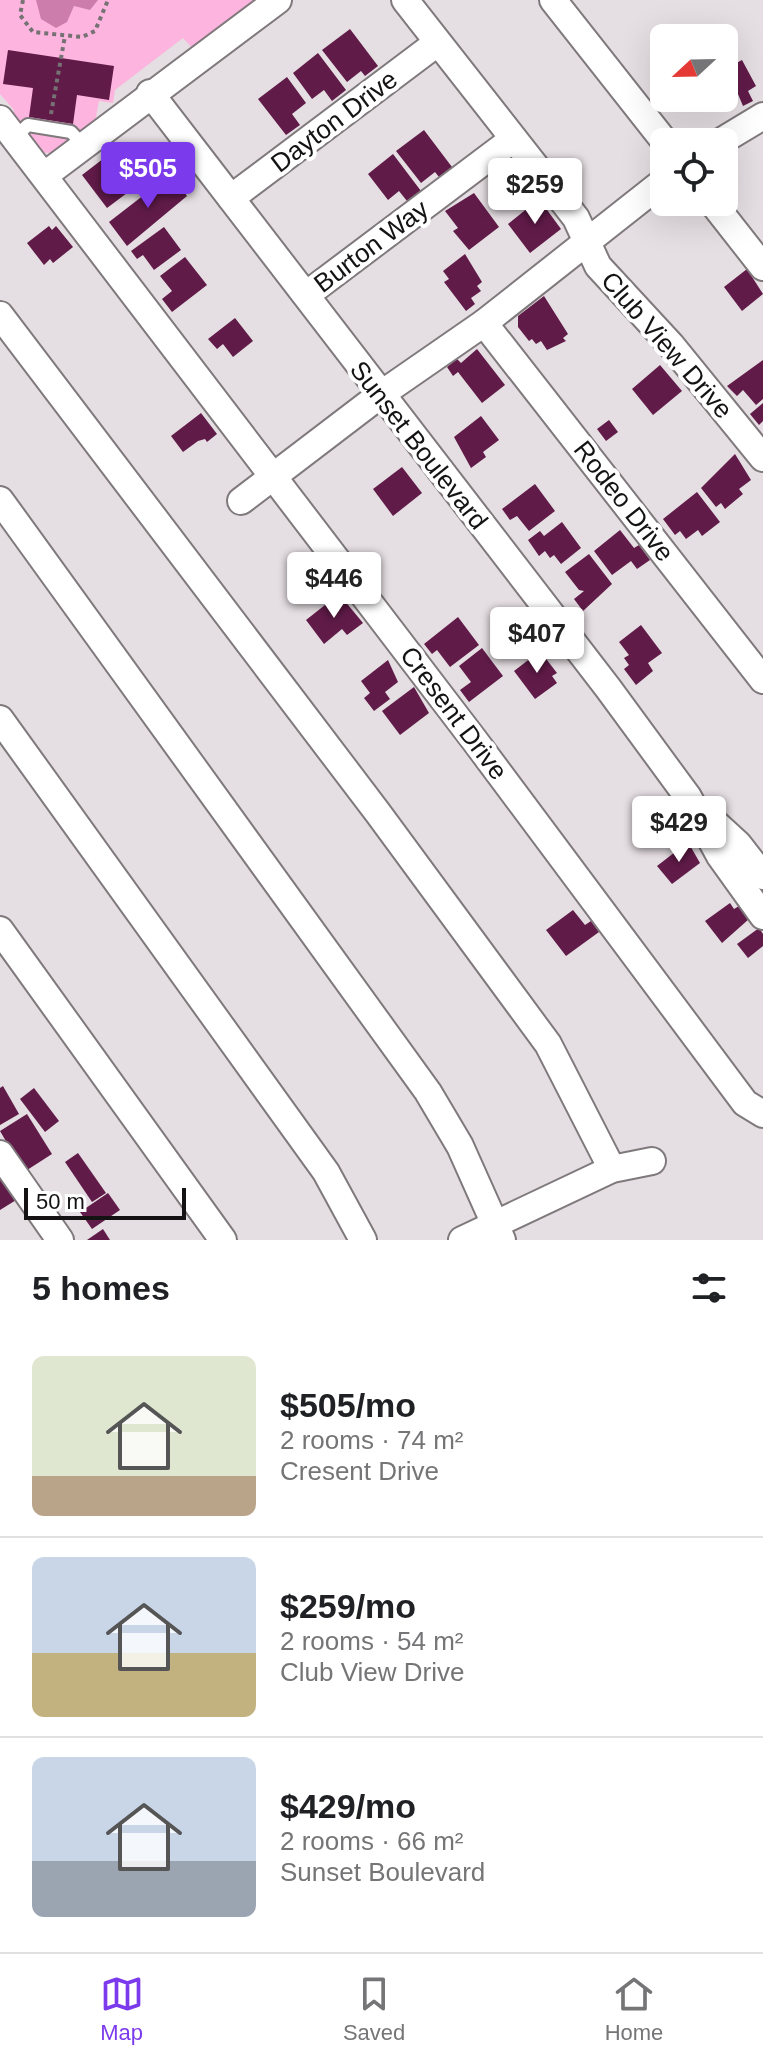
<!DOCTYPE html>
<html lang="en">
<head>
<meta charset="utf-8">
<style>
  body { margin:0; font-family:Arial,sans-serif; background:#f6f6f6; color:#202124; height:100vh; display:flex; flex-direction:column; font-size:30px; white-space:nowrap }
  * { box-sizing:border-box; margin:0 }
  p { font-size:26px; color:#757577 }
  .icon { flex:none; width:44px; height:44px; fill:none; stroke:currentColor; stroke-width:2; stroke-linecap:round; stroke-linejoin:round }
  .map { position:relative; height:1240px; overflow:hidden }
  .sheet { display:flex; flex-direction:column; background:#fff; flex:1 }
  .sheet>* { flex:none }
  .needle { width:52px; rotate:248deg }
  .buttons { position:absolute; left:650px; top:24px; display:grid; gap:16px }
  .buttons a { display:grid; place-items:center; width:88px; height:88px; border-radius:12px; background:#fff; box-shadow:0 8px 32px #0002; font-size:40px }
  .scale { position:absolute; left:24px; bottom:20px; width:162px; box-sizing:border-box; padding-left:8px; border:4px solid #141213; border-top:0; font-size:22px; line-height:28px; white-space:nowrap; color:#141213; -webkit-text-stroke:6px #fff; paint-order:stroke }
  .price { position:absolute; translate:-50% -68px; padding:0 18px; border-radius:8px; background:#fff; color:#222; font-size:26px; line-height:52px; filter:drop-shadow(0 2px 4px #0008) }
  .price::after { content:''; position:absolute; left:50%; top:48px; width:24px; height:18px; margin-left:-12px; background:inherit; clip-path:polygon(0 0,100% 0,50% 100%) }
  .price.current { background:#7c3aed; color:#fff }
  ul { padding:0; list-style:none }
  li { display:flex; align-items:center; gap:24px; height:200px; padding:0 32px }
  li+li { border-top:2px solid #e0e0e0 }
  li span { display:grid; place-items:center; flex:none; width:224px; height:160px; border-radius:12px; color:#555 }
  li>.icon { margin-inline-start:auto }
  span .icon { width:96px; height:96px; fill:#fffc; stroke-width:1 }
  li b { font-size:34px }
  h2 { display:flex; justify-content:space-between; align-items:center; height:96px; padding:0 32px; font-size:34px }
  .tab-bar { display:flex; justify-content:space-around; align-items:center; height:112px; border-top:2px solid #e0e0e0; background:#fff; font-size:22px; color:#757577 }
  .tab-bar a { display:grid; justify-items:center; gap:4px }
  .tab-bar .current { color:#7c3aed }
  .map>svg:first-child { display:block }
  .green { fill:#fdb4de }
  .water { fill:#cc7dac }
  .building { fill:#611b49 }
  .lines { fill:none; stroke-linecap:round; stroke-linejoin:round }
  .lane-casing { stroke:#7f797c; stroke-width:16 }
  .street-casing { stroke:#7f797c; stroke-width:30 }
  .path { stroke:#767274; stroke-width:4; stroke-dasharray:4 4; stroke-linecap:butt }
  .lane { stroke:#fff; stroke-width:12 }
  .street { stroke:#fff; stroke-width:26 }
  .labels { text-anchor:middle; stroke-width:8; stroke-linejoin:round; paint-order:stroke }
  .street-label { font-size:26px; fill:#141213; stroke:#fff }
</style>
</head>
<body>
<div class="map">
<svg width="763" height="1240" viewBox="0 0 763 1240">
  <rect width="100%" height="100%" fill="#e5dee2"/>
  <path class="green" d="M0,0h259l-65,50 -11,-12 -68,52 -2,13 -14,-2 -5,26 -33,27 -24,-2 -24,-33 1,-9 -14,-16z"/>
  <path class="water" d="M36,0h62l-8,10 -16,-4 -7,16 -11,6 -15,-9z"/>
  <g class="building">
    <path d="M350,29l28,37 -13,10 -4,-5 -14,11 -25,-32z"/>
    <path d="M8,50l106,16 -5,34 -32,-5 -4,29 -44,-7 4,-29 -30,-4z"/>
    <path d="M318,53l28,37 -14,11 -8,-11 -12,9 -19,-26z"/>
    <path d="M742,60l14,26 -8,5 5,10 -10,5 -16,-38z"/>
    <path d="M287,77l19,26 -14,11 8,11 -14,10 -28,-36z"/>
    <path d="M424,130l28,37 -13,10 -4,-5 -14,11 -25,-32z"/>
    <path d="M149,150l17,22 -27,20 -4,-5 -28,21 -25,-33 30,-23 18,30 12,-9 -8,-11z"/>
    <path d="M393,154l28,37 -14,10 -8,-10 -11,9 -20,-26z"/>
    <path d="M171,174l16,22 -60,50 -18,-24z"/>
    <path d="M474,193l25,34 -30,23 -16,-19 5,-3 -13,-17z"/>
    <path d="M539,199l22,30 -31,24 -22,-29z"/>
    <path d="M49,226l3,4 4,-4 17,21 -20,16 -3,-4 -6,6 -17,-22z"/>
    <path d="M164,227l17,23 -27,20 -11,-15 -6,4 -6,-8z"/>
    <path d="M465,254l17,28 -5,4 4,5 -10,7 4,6 -9,7 -22,-29 5,-3 -6,-8z"/>
    <path d="M185,257l22,28 -35,27 -10,-13 10,-8 -12,-15z"/>
    <path d="M747,269l16,25 -21,17 -18,-24z"/>
    <path d="M544,296l24,38 -5,4 3,3 -19,9 -6,-9 -5,3 -4,-5 -3,2 -11,-14v-11z"/>
    <path d="M235,318l18,23 -20,16 -10,-13 -6,5 -9,-10z"/>
    <path d="M477,349l28,36 -23,18 -24,-31 -5,4 -6,-9 10,-8 4,4z"/>
    <path d="M763,360v39l-7,6 -13,-15 -6,6 -10,-10z"/>
    <path d="M660,365l22,26 -29,24 -21,-26z"/>
    <path d="M763,403v18l-4,4 -9,-11z"/>
    <path d="M201,413l16,21 -10,8 -2,-3 -7,2 -15,11 -12,-16z"/>
    <path d="M481,416l18,24 -16,12 3,5 -15,11 -17,-31z"/>
    <path d="M609,420l9,12 -12,9 -9,-12z"/>
    <path d="M735,454l16,26 -12,9 4,5 -18,15 -4,-6 -5,4 -15,-19z"/>
    <path d="M402,467l20,26 -29,23 -20,-27z"/>
    <path d="M535,484l20,27 -26,20 -12,-15 -7,4 -8,-11z"/>
    <path d="M697,492l23,30 -18,14 -4,-6 -12,9 -6,-8 -5,4 -12,-16z"/>
    <path d="M562,522l19,26 -20,16 -7,-9 -4,3 -5,-7 -6,5 -11,-16 12,-9 4,5z"/>
    <path d="M620,530l14,18 5,-3 11,15 -13,9 -6,-8 -19,14 -18,-24z"/>
    <path d="M589,554l23,30 -29,27 -9,-12 10,-8 -5,-1 -14,-18z"/>
    <path d="M339,594l24,29 -16,12 -5,-6 -18,15 -18,-24z"/>
    <path d="M458,617l21,28 -29,22 -13,-17 -5,4 -8,-10z"/>
    <path d="M641,625l21,28 -14,10 5,8 -17,14 -12,-16 5,-4 -5,-7 5,-3 -10,-13z"/>
    <path d="M482,648l21,28 -34,26 -9,-12 11,-8 -12,-16z"/>
    <path d="M540,651l17,22 -5,3 5,7 -22,16 -21,-28z"/>
    <path d="M388,660l10,22 -13,10 5,7 -16,12 -10,-13 6,-5 -9,-12z"/>
    <path d="M414,687l15,26 -29,22 -18,-24z"/>
    <path d="M688,842l12,21 -28,21 -15,-18z"/>
    <path d="M730,903l4,6 5,-3 10,13 -27,24 -17,-22z"/>
    <path d="M573,910l12,15 6,-4 8,11 -33,24 -20,-26z"/>
    <path d="M759,928l4,6v12l-15,12 -11,-14z"/>
    <path d="M3,1086l16,28 -19,11v-37z"/>
    <path d="M34,1088l25,33 -14,11 -25,-33z"/>
    <path d="M27,1114l25,40 -28,18 -24,-41z"/>
    <path d="M78,1153l28,40 -14,9 -27,-40z"/>
    <path d="M0,1170l21,27 -21,13z"/>
    <path d="M108,1193l12,17 -28,19 -12,-17z"/>
    <path d="M103,1229l7,11h-23z"/>
  </g>
  <g class="lines">
    <g class="lane-casing">
      <path id="lane" d="M15,137l13,-12 43,7 12,13"/>
    </g>
    <g class="street-casing">
      <g id="street">
        <path d="M405,0l171,218 22,48 73,79 92,113"/>
        <path d="M553,0l112,142"/>
        <path d="M150,93l458,595 80,109 32,59 43,60"/>
        <path d="M0,119l475,622 270,362 18,11"/>
        <path d="M720,142l43,-26"/>
        <path d="M45,175l233,-175"/>
        <path d="M231,198l206,-155"/>
        <path d="M712,202l51,65"/>
        <path d="M306,295l206,-155"/>
        <path d="M0,315l378,498 170,231 64,125"/>
        <path d="M484,323l279,357"/>
        <path d="M0,500l428,592 32,54 42,94"/>
        <path d="M241,501l139,-106 104,-72 180,-142"/>
        <path d="M0,719l326,453 37,68"/>
        <path d="M702,811l36,33 25,32"/>
        <path d="M0,930l223,310"/>
        <path d="M0,1154l60,86"/>
        <path d="M462,1240l150,-71 40,-8"/>
      </g>
    </g>
    <g class="path">
      <path d="M23,0l-3,15 13,17 49,5 13,-6 13,-31"/>
      <path d="M51,114l14,-78"/>
    </g>
    <use href="#lane" class="lane"/>
    <use href="#street" class="street"/>
  </g>
  <g class="labels">
    <g class="street-label">
      <text transform="translate(334 121) rotate(-37)" y="9">Dayton Drive</text>
      <text transform="translate(371 246) rotate(-37)" y="9">Burton Way</text>
      <text transform="translate(667 345) rotate(49)" y="9">Club View Drive</text>
      <text transform="translate(419 445) rotate(52)" y="9">Sunset Boulevard</text>
      <text transform="translate(624 501) rotate(52)" y="9">Rodeo Drive</text>
      <text transform="translate(454 713) rotate(53)" y="9">Cresent Drive</text>
    </g>
  </g>
</svg>
<div class="buttons">
<a><svg class="needle" viewBox="-14 -14 28 28"><path d="M0-13l5 13h-10z" fill="#e53935"/><path d="M0 13l5-13h-10z" fill="#757577"/></svg></a>
<a><svg class="icon" aria-label="locate" viewBox="0 0 24 24"><circle cx="12" cy="12" r="6"/><path d="M12 2v4M12 18v4M2 12h4M18 12h4"/></svg></a>
</div>
<div class="scale">50 m</div>
<b class="price current" style="left:148px;top:210px">$505</b>
<b class="price" style="left:535px;top:226px">$259</b>
<b class="price" style="left:334px;top:620px">$446</b>
<b class="price" style="left:537px;top:675px">$407</b>
<b class="price" style="left:679px;top:864px">$429</b>
</div>
<section class="sheet">
<h2>5 homes<svg class="icon" aria-label="filters" viewBox="0 0 24 24"><path d="M4 7h16M4 17h16"/><circle cx="9" cy="7" r="2"/><circle cx="15" cy="17" r="2"/></svg></h2>
<ul>
<li><span style="background:linear-gradient(#dfe7d0 75%,#b9a48a 0)"><svg class="icon" aria-label="home" viewBox="0 0 24 24"><path d="M3 11l9-7 9 7M6 9v11h12V9"/></svg></span><div><b>$505/mo</b><p>2 rooms · 74 m²</p><p>Cresent Drive</p></div></li>
<li><span style="background:linear-gradient(#c9d6e8 60%,#c2b280 0)"><svg class="icon" aria-label="home" viewBox="0 0 24 24"><path d="M3 11l9-7 9 7M6 9v11h12V9"/></svg></span><div><b>$259/mo</b><p>2 rooms · 54 m²</p><p>Club View Drive</p></div></li>
<li><span style="background:linear-gradient(#c9d6e8 65%,#9aa5b1 0)"><svg class="icon" aria-label="home" viewBox="0 0 24 24"><path d="M3 11l9-7 9 7M6 9v11h12V9"/></svg></span><div><b>$429/mo</b><p>2 rooms · 66 m²</p><p>Sunset Boulevard</p></div></li>
</ul>
</section>
<nav class="tab-bar">
<a class="current"><svg class="icon" aria-label="map" viewBox="0 0 24 24"><path d="M3 6l6-2 6 2 6-2v14l-6 2-6-2-6 2zM9 4v14M15 6v14"/></svg>Map</a>
<a><svg class="icon" aria-label="saved" viewBox="0 0 24 24"><path d="M7 4h10v16l-5-4-5 4z"/></svg>Saved</a>
<a><svg class="icon" aria-label="home" viewBox="0 0 24 24"><path d="M3 11l9-7 9 7M6 9v11h12V9"/></svg>Home</a>
</nav>
</body>
</html>
